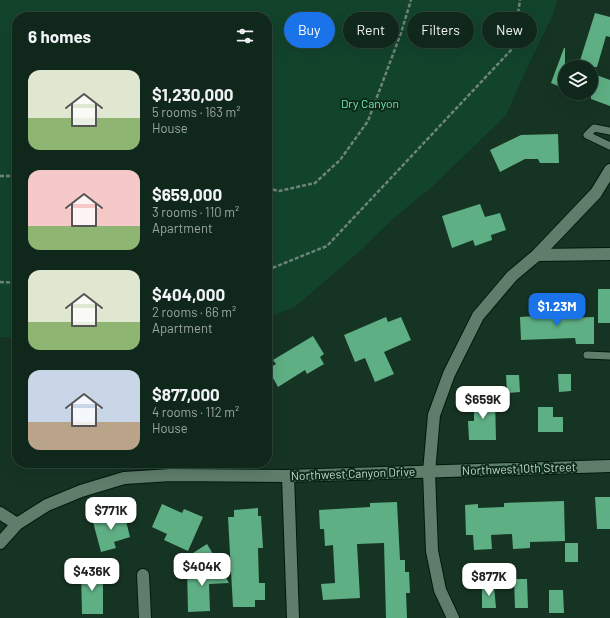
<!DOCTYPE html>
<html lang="en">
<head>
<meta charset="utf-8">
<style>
  body { margin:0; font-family:Barlow,sans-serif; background:#192f24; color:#f1f3f6; height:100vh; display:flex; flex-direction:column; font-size:15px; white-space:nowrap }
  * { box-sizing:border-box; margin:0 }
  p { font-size:13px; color:#9ca5a3 }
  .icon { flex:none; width:22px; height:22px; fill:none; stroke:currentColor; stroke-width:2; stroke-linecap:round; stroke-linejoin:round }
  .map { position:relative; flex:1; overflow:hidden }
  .details { position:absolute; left:12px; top:12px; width:260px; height:456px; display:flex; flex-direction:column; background:#10271b; border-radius:16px; box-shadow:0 4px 16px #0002,0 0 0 1px #30443a }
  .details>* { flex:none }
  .guide { position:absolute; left:284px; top:12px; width:266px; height:36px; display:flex; gap:8px }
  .fabs { position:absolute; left:558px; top:60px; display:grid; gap:8px }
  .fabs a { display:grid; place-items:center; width:40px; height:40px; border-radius:50%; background:#10271b; box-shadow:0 4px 16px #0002,0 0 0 1px #30443a; font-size:20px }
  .price { position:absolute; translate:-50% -34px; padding:0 9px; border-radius:8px; background:#fff; color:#222; font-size:13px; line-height:26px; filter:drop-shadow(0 1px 2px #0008) }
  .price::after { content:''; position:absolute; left:50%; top:24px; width:12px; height:9px; margin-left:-6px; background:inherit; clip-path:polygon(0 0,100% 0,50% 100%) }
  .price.on { background:#1a73e8; color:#fff }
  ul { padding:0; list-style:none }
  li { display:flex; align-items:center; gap:12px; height:100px; padding:0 16px }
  li span { display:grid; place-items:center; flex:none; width:112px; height:80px; border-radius:12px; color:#555 }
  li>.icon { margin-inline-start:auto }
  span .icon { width:48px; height:48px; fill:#fffc; stroke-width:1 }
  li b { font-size:17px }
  h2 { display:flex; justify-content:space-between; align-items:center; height:48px; padding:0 16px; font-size:17px }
  .pill { padding:0 14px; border-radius:18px; background:#10271b; box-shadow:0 4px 16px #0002,0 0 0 1px #30443a; font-size:14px; line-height:36px }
  .pill.on { background:#1a73e8; color:#fff }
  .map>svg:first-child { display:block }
  .green { fill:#12442c }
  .building { fill:#5faf84 }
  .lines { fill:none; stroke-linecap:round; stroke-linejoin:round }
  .lane-casing { stroke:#001b0d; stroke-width:9 }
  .street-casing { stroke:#001b0d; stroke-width:14 }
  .secondary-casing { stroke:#001b0d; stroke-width:14 }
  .path { stroke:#6e8578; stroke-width:2.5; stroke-dasharray:4 2; stroke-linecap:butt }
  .lane { stroke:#5e7e6b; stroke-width:7 }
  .street { stroke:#5e7e6b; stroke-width:12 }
  .secondary { stroke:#5e7e6b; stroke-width:12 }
  .labels { text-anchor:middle; stroke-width:4; stroke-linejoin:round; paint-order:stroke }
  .park-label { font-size:12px; fill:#78e6ab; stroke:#0b2a1a }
  .street-label { font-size:12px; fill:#c6d7cc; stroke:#0b2a1a }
</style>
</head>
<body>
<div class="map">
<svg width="610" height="618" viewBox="0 0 610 618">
  <rect width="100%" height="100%" fill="#163424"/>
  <path class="green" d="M0,0h557l-5,17 -27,55 -19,43 -73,71 -37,30 -33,32 -67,58 -29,12v-301h-250v320h-17z"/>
  <g class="building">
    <path d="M595,13l15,4v20l-4,-1 -9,31h-19z"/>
    <path d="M564,48h1v41l-14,-6z"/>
    <path d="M591,73l19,7v26l-19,-7z"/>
    <path d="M558,134l1,29h-19l-2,-4h-13l-25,13 -10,-22 31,-15z"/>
    <path d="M480,204l5,13 15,-4 6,17 -15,5 1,5 -17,6 -2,-6 -21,8 -10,-32z"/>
    <rect x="598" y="289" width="12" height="34"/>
    <path d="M557,308v5l8,-1v6l29,-1v27h-18l-1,-6 -54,2 -1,-23 17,-1v-7z"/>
    <path d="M386,317l2,5 13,-5 10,23 -27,12 10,22 -19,8 -10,-24 -10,4 -11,-27z"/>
    <path d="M313,336l11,18 -4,3 4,7 -17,10 -2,-4 -27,17 -10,-18 8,-5 -3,-4z"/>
    <path d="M558,374h13v17l-12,1z"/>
    <path d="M506,375h13l1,17 -13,1z"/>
    <path d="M474,397h21l1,43h-27l-1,-19h6z"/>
    <path d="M538,407h15v10h10v15h-25z"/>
    <path d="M595,497h15v32h-13z"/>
    <path d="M564,501l1,40 -35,1v6l-17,1 -1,-15 -21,1 1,14 -18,1 -1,-15h-7l-1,-30 13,-1v4l26,-1v-4z"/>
    <path d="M397,502l3,58h5v12h4l1,21h-4l1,25h-21l-2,-75 -27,1 3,54 -37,2 -2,-16 14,-1 -2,-38 -8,1 -1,-17h-4l-1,-19 51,-3v-4z"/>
    <path d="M162,504l20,9 2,-4 19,8 -15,34 -24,-11 3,-6 -15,-7z"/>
    <path d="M258,508v8h3l2,32h-5l1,35h6v17h-10v7h-22l-5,-90h6v-7z"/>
    <path d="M124,513l6,24 -16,5 2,6 -15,4 -8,-30z"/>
    <rect x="565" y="543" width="13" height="19"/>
    <path d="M207,544l12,20 -26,-11z"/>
    <path d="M220,567l9,16 -20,1 1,27 -22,1 -1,-44z"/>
    <path d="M81,571h22v43h-21z"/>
    <path d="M514,579h13l1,29h-13z"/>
    <path d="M482,586h12l2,22h-14z"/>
    <path d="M549,590h14l1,23h-15z"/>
  </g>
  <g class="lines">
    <g class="lane-casing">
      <g id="lane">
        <path d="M610,131l-16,-3 -7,7 23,11"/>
        <path d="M587,355l23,1"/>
      </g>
    </g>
    <g class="street-casing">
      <g id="street">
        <path d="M537,255l73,-1"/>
        <path d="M288,476l5,142"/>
        <path d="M0,513l17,11"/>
        <path d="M143,575l2,43"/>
        <path d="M453,618l-13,-28 -8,-39 -3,-79 5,-57 15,-41 29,-58 34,-40 25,-21 59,-62 14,-23"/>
      </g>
    </g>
    <g class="secondary-casing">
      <path id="secondary" d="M0,543l17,-19 30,-19 34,-14 43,-13 47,-3 117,1 322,-10"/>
    </g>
    <g class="path">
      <path d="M0,176h17"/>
      <path d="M267,188l12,3 36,-8 25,-23 28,-39 33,-88 10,-33"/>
      <path d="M267,270l60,-24 186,-198 7,-48"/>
      <path d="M0,282l17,1"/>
    </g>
    <use href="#lane" class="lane"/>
    <use href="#street" class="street"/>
    <use href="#secondary" class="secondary"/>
  </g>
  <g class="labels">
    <g class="park-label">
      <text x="370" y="108">Dry Canyon</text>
    </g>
    <g class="street-label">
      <text transform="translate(519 469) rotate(-2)" y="4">Northwest 10th Street</text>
      <text transform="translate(353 474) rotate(-2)" y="4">Northwest Canyon Drive</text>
    </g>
  </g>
</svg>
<div class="fabs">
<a><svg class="icon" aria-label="layers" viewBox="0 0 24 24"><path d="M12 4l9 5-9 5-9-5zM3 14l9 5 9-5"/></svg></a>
</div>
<b class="price on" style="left:557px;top:327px">$1.23M</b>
<b class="price" style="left:483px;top:420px">$659K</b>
<b class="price" style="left:111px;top:531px">$771K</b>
<b class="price" style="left:202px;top:587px">$404K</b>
<b class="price" style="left:92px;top:592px">$436K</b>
<b class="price" style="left:489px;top:597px">$877K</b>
<div class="guide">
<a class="pill on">Buy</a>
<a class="pill">Rent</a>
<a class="pill">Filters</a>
<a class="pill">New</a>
</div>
<section class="details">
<h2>6 homes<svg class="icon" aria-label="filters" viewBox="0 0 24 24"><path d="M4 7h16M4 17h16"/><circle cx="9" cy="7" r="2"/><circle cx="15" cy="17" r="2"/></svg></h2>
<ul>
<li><span style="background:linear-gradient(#dfe7d0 60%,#8fb573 0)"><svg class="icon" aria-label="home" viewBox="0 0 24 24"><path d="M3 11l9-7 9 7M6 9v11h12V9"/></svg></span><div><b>$1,230,000</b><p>5 rooms · 163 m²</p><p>House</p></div></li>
<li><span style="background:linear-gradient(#f6c9c9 70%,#8fb573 0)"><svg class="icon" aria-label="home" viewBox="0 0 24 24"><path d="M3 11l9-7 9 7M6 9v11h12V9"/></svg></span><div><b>$659,000</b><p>3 rooms · 110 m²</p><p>Apartment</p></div></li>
<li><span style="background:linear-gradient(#dfe7d0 65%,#8fb573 0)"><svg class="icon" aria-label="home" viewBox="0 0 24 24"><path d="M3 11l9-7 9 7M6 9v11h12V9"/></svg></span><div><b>$404,000</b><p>2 rooms · 66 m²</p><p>Apartment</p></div></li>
<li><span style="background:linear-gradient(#c9d6e8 65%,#b9a48a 0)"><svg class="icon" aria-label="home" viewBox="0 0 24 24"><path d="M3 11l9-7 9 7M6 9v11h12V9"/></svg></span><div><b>$877,000</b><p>4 rooms · 112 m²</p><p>House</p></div></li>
</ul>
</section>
</div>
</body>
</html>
